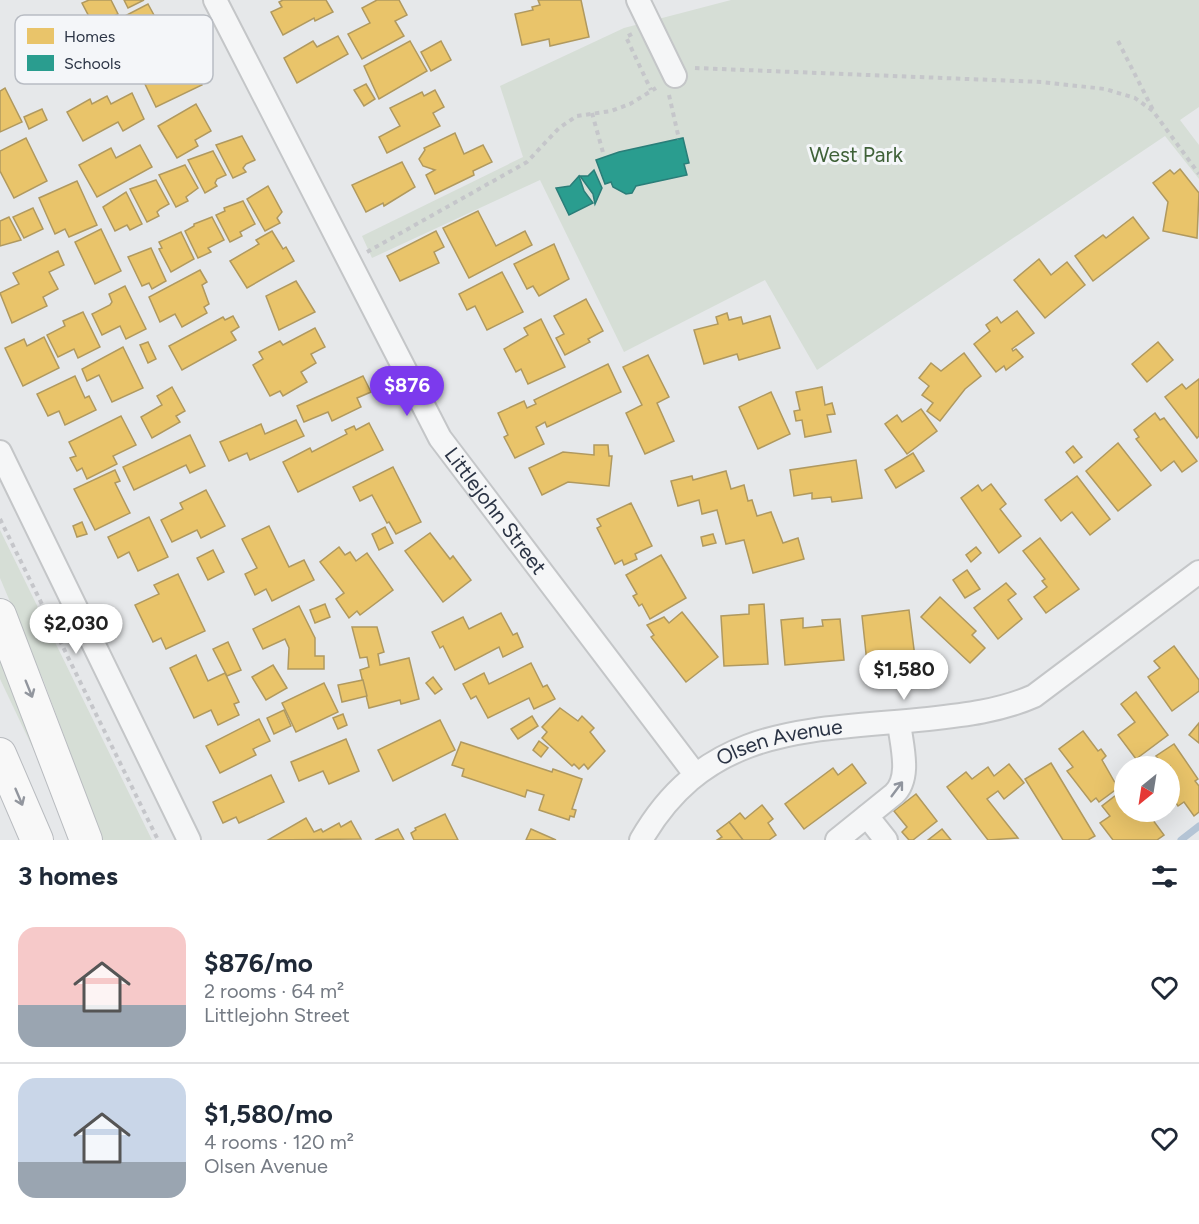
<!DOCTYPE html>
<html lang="en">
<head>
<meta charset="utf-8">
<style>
  body { margin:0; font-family:Figtree,sans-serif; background:#f2f2f3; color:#1f2937; height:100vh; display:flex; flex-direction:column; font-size:22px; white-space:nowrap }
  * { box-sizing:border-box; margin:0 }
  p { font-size:20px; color:#747a83 }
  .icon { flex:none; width:33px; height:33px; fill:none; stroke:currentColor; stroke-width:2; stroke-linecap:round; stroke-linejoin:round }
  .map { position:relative; height:840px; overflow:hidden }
  .panel { display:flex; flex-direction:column; background:#fff; flex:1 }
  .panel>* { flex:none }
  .needle { width:39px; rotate:210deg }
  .fabs { position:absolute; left:1114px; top:756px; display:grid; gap:12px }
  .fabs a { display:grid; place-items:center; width:66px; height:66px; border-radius:50%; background:#fff; box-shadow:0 6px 24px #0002; font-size:30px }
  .price { position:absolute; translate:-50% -51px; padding:0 14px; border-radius:21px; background:#fff; color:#222; font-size:20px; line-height:39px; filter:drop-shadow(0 2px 3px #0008) }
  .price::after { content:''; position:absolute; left:50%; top:36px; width:18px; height:14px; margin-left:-9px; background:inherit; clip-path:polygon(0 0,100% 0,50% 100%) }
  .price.on { background:#7c3aed; color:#fff }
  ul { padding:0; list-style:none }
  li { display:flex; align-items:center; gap:18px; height:150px; padding:0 18px }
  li+li { border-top:2px solid #e0e1e3 }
  li span { display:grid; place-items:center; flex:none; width:168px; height:120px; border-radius:18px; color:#555 }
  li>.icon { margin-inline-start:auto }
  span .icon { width:72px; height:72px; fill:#fffc; stroke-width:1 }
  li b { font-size:26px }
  h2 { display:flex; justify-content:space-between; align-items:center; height:72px; padding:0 18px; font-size:26px }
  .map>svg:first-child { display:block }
  .green { fill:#d6ded6 }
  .homes { fill:#e9c46a; stroke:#b0995f; stroke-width:1.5 }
  .schools { fill:#2a9d8f; stroke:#2a7e79; stroke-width:1.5 }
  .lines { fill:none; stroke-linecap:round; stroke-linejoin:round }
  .stream { stroke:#b4c4d5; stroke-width:7 }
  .minor-casing { stroke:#c4c6c8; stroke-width:26 }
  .highway-casing { stroke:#b8bbbf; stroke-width:34 }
  .path { stroke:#c5c6ca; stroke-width:4; stroke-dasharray:4.5 4.5; stroke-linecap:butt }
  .minor { stroke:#f5f6f7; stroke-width:22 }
  .highway { stroke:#f8f8f8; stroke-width:32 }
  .oneway { stroke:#92969e }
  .oneway2 { stroke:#90959e }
  .labels { text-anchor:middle; stroke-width:6; stroke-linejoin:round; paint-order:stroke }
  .park-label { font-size:21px; fill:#3f6138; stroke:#f4f6f9 }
  .street-label { font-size:21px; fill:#2b3445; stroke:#f4f6f9 }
  .key { fill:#f4f6f9; stroke:#b8bcc3; stroke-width:1.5 }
  .key-label { font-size:16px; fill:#2b3445 }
</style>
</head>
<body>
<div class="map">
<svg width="1199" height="840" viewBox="0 0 1199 840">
  <rect width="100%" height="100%" fill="#e6e8ea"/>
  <g class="green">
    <path d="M731,0h468v107l-19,13 19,25v34l-34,-43 -348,234 -52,-90 -141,72 -84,-172 -168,78 -10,-22 161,-79 -23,-71 124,-58z"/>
    <path d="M0,530l152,310h-49l-59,-158 -44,-104z"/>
    <path d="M0,641l47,137 -47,-99z"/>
  </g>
  <g class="homes">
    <path d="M89,0h22l7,14 -24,12 -12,-23z"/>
    <path d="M124,0h20l-16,8z"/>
    <path d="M283,0h43l7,12 -18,9 -1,-3 -31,17 -12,-23 11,-5 -3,-5z"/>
    <path d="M377,0h22l8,15 -12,6 9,15 -42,23 -14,-25 22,-11 -8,-15z"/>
    <path d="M538,0h43l8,37 -39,9 -1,-7 -27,6 -7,-31 18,-4 -1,-3 8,-2z"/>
    <path d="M148,4l13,24 6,-3 9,16 -37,20 -8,-13 4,-3 -16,-26z"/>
    <path d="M338,36l10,18 -51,29 -13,-25 29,-17 4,6z"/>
    <path d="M410,41l17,30 -48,28 -15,-33z"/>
    <path d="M441,41l10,19 -20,11 -10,-19z"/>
    <path d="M190,60l12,25 -46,22 -12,-25z"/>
    <path d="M366,84l9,15 -11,7 -10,-16z"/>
    <path d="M5,88l17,34 -22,10v-41z"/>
    <path d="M435,90l9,17 -11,6 7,13 -53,27 -8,-16 21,-11 -10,-18 32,-16 2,4z"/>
    <path d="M132,93l12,26 -21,12 -5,-9 -35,19 -16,-29 23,-13 2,5 15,-8 4,8z"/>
    <path d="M196,104l15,27 -16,9 3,6 -21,12 -19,-32z"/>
    <path d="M42,109l5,11 -18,9 -5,-12z"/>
    <path d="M455,133l9,21 19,-9 9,17 -19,9 1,4 -39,19 -9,-19 9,-5 -12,-4 -4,-7 6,-9 -1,-2z"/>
    <path d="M242,136l13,24 -9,4 -3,4 3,4 -13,6 -17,-33z"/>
    <path d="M26,138l21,43 -33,17 -14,-27v-20z"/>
    <path d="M140,145l12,22 -55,30 -18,-32 32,-17 5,10z"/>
    <path d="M213,151l13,24 -9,4 -2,4 2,3 -12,7 -17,-33z"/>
    <path d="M402,162l13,25 -31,19 -1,-3 -17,9 -14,-27z"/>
    <path d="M185,165l13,23 -12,9 2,4 -12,6 -17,-32z"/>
    <path d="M1180,169l19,24 -2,45 -34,-7 5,-29 -15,-19 17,-13 4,4z"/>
    <path d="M156,180l13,24 -9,5 -3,3 2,4 -12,6 -17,-33z"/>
    <path d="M77,181l20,44 -28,12 -4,-8 -10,5 -16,-36z"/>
    <path d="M268,186l14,26 -5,6 3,5 -15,8 -18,-32z"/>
    <path d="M126,192l16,32 -12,6 -3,-5 -12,6 -12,-24z"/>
    <path d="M243,201l12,23 -15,8 2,4 -12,6 -14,-27 9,-4 -1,-3z"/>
    <path d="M33,208l10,21 -19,9 -11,-21z"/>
    <path d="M478,211l18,35 29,-15 7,14 -63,33 -26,-50z"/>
    <path d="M9,217l12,23 -21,6v-25z"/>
    <path d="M212,217l12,23 -16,8 3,4 -13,6 -13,-27 9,-5v-2z"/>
    <path d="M1133,217l16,21 -56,43 -18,-25 28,-21 3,3z"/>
    <path d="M101,229l20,42 -26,13 -20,-42z"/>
    <path d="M272,231l11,18 3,-2 8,14 -47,27 -17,-27 29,-17 -3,-4z"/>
    <path d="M436,231l8,16 -10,5 5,11 -39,18 -13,-25z"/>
    <path d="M181,232l13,27 -23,13 -12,-23 3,-1 -3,-6z"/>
    <path d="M554,244l15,35 -30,17 -6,-10 -6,3 -13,-25z"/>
    <path d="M151,248l15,33 -14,8 -3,-6 -7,3 -14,-29z"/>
    <path d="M58,251l6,14 -15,7 9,17 -15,8 4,9 -35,17 -12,-30 19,-9 -6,-11z"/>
    <path d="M1039,259l12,16 16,-13 18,23 -40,33 -31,-38z"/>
    <path d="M200,270l7,12 -5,3 7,19 -5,3 3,6 -25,14 -7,-13 -15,8 -11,-25z"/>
    <path d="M502,272l21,40 -36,18 -12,-24 -8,4 -8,-16z"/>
    <path d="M296,281l19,31 -36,18 -13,-34z"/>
    <path d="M125,286l21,43 -20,10 -6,-13 -18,9 -10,-21 18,-9 2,-3 -3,-8z"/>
    <path d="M586,299l17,32 -15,8 2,3 -25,13 -9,-17 8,-4 -10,-18z"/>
    <path d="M1017,311l17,22 -22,16 1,2 3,-2 7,8 -17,13 -2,-4 -8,6 -22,-28 16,-13 -4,-6 11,-8 4,6z"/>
    <path d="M83,312l17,35 -22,11 -4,-9 -16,8 -11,-22 18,-9 -2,-5z"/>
    <path d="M727,313l2,7 12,-3 2,7 27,-8 10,32 -41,12 -2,-6 -33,10 -10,-34 24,-6 -2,-7z"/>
    <path d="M233,316l6,11 -8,5 5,8 -54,30 -13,-24 54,-29 2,3z"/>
    <path d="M541,319l24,48 -37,17 -7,-15 -5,3 -12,-23 24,-14 -4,-7z"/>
    <path d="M315,328l10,19 -14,7 5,9 -15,9 6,10 -24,14 -3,-5 -10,5 -17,-31 10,-6 -4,-7 21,-11 3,4z"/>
    <path d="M44,337l15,31 -36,18 -18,-38 19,-9 3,7z"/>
    <path d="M148,342l8,17 -8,4 -8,-18z"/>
    <path d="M1158,342l15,18 -26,22 -15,-18z"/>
    <path d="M123,347l20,41 -31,14 -13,-27 -12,6 -5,-12z"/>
    <path d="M964,353l17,23 -16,13 -25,32 -13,-10 6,-8 -11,-8 7,-9 -10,-8 12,-15 10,8z"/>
    <path d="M648,355l21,42 -12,6 17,38 -29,13 -19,-41 16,-8 -19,-38z"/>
    <path d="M608,364l13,28 -74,35 -2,-5 -9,5 8,17 -29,14 -11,-21 4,-2 -10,-22 26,-12 3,7 9,-4 -2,-4z"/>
    <path d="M75,376l10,22 4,-2 7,14 -31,15 -6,-14 -11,5 -11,-22z"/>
    <path d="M363,376l8,16 -14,6 4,9 -29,14 -4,-9 -24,10 -7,-16z"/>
    <path d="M1199,379v57l-2,2 -32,-41 17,-13 4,5z"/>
    <path d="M172,387l13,24 -9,5 4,6 -28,16 -11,-21 21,-12 -5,-9z"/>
    <path d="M822,387l3,18 7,-2 3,11 -8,1 4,17 -26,5 -3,-17 -6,1 -2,-10 6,-1 -4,-18z"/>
    <path d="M771,392l19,42 -32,15 -19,-42z"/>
    <path d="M921,409l16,22 -30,23 -22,-30 12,-9 5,7z"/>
    <path d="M1155,413l5,7 4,-2 33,43 -15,11 -8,-11 -13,10 -25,-32 3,-2 -5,-7z"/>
    <path d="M121,416l15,29 -23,11 4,8 -30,15 -5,-11 -5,3 -7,-13 6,-2 -7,-14z"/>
    <path d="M296,420l8,16 -54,24 -3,-7 -18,8 -9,-19 41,-18 4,10z"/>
    <path d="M369,423l14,27 -85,42 -15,-30 27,-14 2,4 35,-18 -2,-4 9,-4 2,4z"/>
    <path d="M190,435l15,31 -15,7 -4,-8 -52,25 -11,-23z"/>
    <path d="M1118,443l33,42 -33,26 -32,-40z"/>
    <path d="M594,445h14l1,11h3l-3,30 -41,-4 -26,13 -13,-27 34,-16 31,3z"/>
    <path d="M1073,446l9,11 -8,6 -8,-11z"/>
    <path d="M913,453l11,18 -28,17 -11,-18z"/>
    <path d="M856,460l6,38 -30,4 -1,-5 -19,2v-6l-18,3 -4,-26z"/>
    <path d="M393,467l28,55 -25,12 -7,-12 -2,1 -15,-28 -12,6 -7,-14z"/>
    <path d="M115,470l5,11 -5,2 15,30 -35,17 -21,-41z"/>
    <path d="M726,471l5,18 13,-4 4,16 4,-1 5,16 14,-4 12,31 15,-5 6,21 -51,14 -9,-33 -18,4 -9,-34 -15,4 -3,-14 -21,6 -7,-25 21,-5 1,4z"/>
    <path d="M1077,476l33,43 -20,16 -18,-23 -11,9 -16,-21z"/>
    <path d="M991,484l15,20 -6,5 21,27 -22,17 -38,-55 17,-13 4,6z"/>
    <path d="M206,490l19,36 -24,12 -4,-8 -25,12 -11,-22 22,-11 -3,-6z"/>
    <path d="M631,503l21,43 -17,8 2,5 -13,6 -2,-5 -7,4 -18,-36 4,-2 -4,-7z"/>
    <path d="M149,517l19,40 -30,14 -9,-19 -11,6 -10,-21z"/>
    <path d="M82,522l5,12 -10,3 -4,-11z"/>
    <path d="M269,526l20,41 15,-7 10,20 -42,21 -6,-12 -11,6 -10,-21 12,-6 -15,-29z"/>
    <path d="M385,527l8,16 -14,7 -7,-16z"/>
    <path d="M430,533l20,26 3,-3 18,24 -28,22 -38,-51z"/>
    <path d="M713,534l3,9 -13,3 -2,-9z"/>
    <path d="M1040,538l39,51 -33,24 -12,-16 13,-10 -5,-6 3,-2 -22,-28z"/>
    <path d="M339,547l6,8 5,-3 6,9 11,-8 26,37 -33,25 -3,-4 -8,7 -13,-19 8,-6 -24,-31z"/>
    <path d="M976,547l5,6 -10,9 -5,-7z"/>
    <path d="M213,550l11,22 -16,8 -11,-22z"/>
    <path d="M661,555l25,43 -36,21 -8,-15 -3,2 -6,-10 4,-2 -11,-19z"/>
    <path d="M967,570l13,19 -15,9 -12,-18z"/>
    <path d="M178,574l27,57 -39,18 -5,-11 -8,4 -18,-37 24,-11 -5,-9z"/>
    <path d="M1006,583l10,11 -8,6 14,19 -24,20 -24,-31z"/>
    <path d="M940,597l36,34 -4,4 13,13 -15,15 -49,-46z"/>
    <path d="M325,604l5,13 -15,6 -5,-13z"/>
    <path d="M764,604l4,60 -44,2 -3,-50 28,-2v-9z"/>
    <path d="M299,606l16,32v18h9v13h-36l1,-21 -4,-9 -22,10 -10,-20z"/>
    <path d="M909,610l6,47 -48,6 -5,-47z"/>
    <path d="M682,612l36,45 -32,25 -35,-45 3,-2 -7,-10 17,-8 5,6z"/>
    <path d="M501,613l12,22 4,-2 6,14 -20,10 -4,-10 -44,23 -12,-24 -3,2 -8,-16 31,-15 6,12z"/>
    <path d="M803,618v10l20,-2 -1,-6 18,-1 4,41 -59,5 -4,-45z"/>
    <path d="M352,627h25l7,25 -6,2 2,11 29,-7 10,41 -18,5 -1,-4 -31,8 -9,-38 9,-3 -2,-10 -7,1z"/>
    <path d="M228,642l13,28 -14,6 -14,-27z"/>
    <path d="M1174,646l25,34v11l-27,20 -24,-34 12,-9 -6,-7z"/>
    <path d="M196,655l12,26 17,-8 14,29 -5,2 5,11 -21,10 -7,-15 -17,8 -24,-50z"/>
    <path d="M531,663l12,24 4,-2 8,14 -21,10 -5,-11 -41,20 -12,-22 -5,3 -8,-15 21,-11 5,11z"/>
    <path d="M273,665l14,23 -21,12 -14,-23z"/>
    <path d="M433,677l9,12 -7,5 -9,-11z"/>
    <path d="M363,680l4,16 -25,6 -4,-17z"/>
    <path d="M324,683l14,29 -42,20 -14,-29z"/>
    <path d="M1136,692l32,43 -32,24 -18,-24 17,-13 -14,-18z"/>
    <path d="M560,708l18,13 4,-5 12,12 -4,4 15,19 -17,18 -4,-5 -5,5 -5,-5 -2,2 -30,-28 5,-6 -5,-5z"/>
    <path d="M284,710l7,16 -17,8 -7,-16z"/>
    <path d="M343,714l4,11 -9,4 -5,-11z"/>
    <path d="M532,716l6,10 -20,13 -7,-10z"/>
    <path d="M259,719l11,22 -17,8 3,6 -36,18 -14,-27z"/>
    <path d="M440,720l15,30 -62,31 -15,-31z"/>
    <path d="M1199,723v20l-10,-8z"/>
    <path d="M1083,731l15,20 3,-2 5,7 -4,4 16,28 -19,14 -3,-4 -5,4 -24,-31 6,-4 -14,-18z"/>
    <path d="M346,739l13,32 -30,13 -6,-13 -24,10 -8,-19z"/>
    <path d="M539,741l9,7 -7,9 -8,-7z"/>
    <path d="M461,742l91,30 1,-3 29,10 -10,30 4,1 -2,7 -4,-1 -1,4 -30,-10 5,-15 -17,-5 -2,7 -63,-21 2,-7 -12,-4z"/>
    <path d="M1174,744l24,35 -3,2 4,5v26l-5,4 -10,-14 -6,4 -8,-12 3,-4 -3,-4v-20h-6l-8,-10z"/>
    <path d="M1051,763l44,73 -7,4h-25l-38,-61z"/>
    <path d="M852,764l14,19 -62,46 -19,-25 48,-36 5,7z"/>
    <path d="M1009,764l15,19 -20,16 -6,-8 -11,8 31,39 -30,2 -41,-53 19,-15 6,7 16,-12 6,9z"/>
    <path d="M271,775l13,27 -45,21 -3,-6 -13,6 -10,-21z"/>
    <path d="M1124,789l1,23h22l17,23 -7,5h-44l-13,-17 10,-7 -8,-10z"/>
    <path d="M916,794l21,27 -24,19h-4l-7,-8 5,-5 -13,-16z"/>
    <path d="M762,805l11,14 -5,4 8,12 -7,5h-26l-14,-18 11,-9 5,6z"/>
    <path d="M445,814l13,26h-44l-3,-7 5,-3 -1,-2z"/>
    <path d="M306,818l8,14 7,-3 2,3 16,-9 2,4 10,-6 10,18 -93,1z"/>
    <path d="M729,822l14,18h-26l5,-3 -5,-6z"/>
    <path d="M398,829l6,11h-29z"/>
    <path d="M531,829l25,11h-30z"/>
    <path d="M942,829l9,11h-23z"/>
  </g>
  <g class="schools">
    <path d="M683,138l6,25 -5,1 3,11 -51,11 -4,7 -6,1 -13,-7 -2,-5 -6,2 -9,-24 23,-8z"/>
    <path d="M594,170l8,18 -7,16 -2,-10 -13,-18h8z"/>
    <path d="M579,176l5,15 9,12 -24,12 -13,-27 14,-2z"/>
  </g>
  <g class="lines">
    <path class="stream" d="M1181,840l18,-14"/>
    <g class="minor-casing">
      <g id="minor">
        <path id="s1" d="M215,0l225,438 255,336"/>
        <path d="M638,0l37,76"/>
        <path d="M0,452l189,388"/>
        <path d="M867,816l19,24"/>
        <path id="s2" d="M641,840c67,-116 168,-109 287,-121 36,-4 72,-8 106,-23l165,-124"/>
        <path d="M837,840l57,-46c18,-17 7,-50 5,-72"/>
      </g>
    </g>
    <g class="highway-casing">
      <g id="highway">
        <path d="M0,615l86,225"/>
        <path d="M0,754l37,86"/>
      </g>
    </g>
    <g class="path">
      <path d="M632,34l-6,3 25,53"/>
      <path d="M1118,41l35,69"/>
      <path d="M695,68l347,14 63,7 30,9 18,13 46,63"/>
      <path d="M669,95l10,44"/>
      <path d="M592,113l12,43"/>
      <path d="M367,252l160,-90 32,-34 18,-12 34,-5 19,-7 26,-16"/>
      <path d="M0,519l158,321"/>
    </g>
    <use href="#minor" class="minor"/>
    <use href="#highway" class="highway"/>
  </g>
  <defs><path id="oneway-shaft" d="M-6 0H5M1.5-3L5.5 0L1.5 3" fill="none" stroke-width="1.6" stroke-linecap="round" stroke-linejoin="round" transform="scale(1.5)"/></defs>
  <g class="oneway">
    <use href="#oneway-shaft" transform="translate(29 689) rotate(68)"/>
    <use href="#oneway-shaft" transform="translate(19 797) rotate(67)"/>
  </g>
  <use class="oneway2" href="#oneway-shaft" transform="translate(897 789) rotate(-53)"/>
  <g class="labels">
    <g class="park-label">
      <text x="856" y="162">West Park</text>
    </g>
    <g class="street-label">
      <text dy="7" stroke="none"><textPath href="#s1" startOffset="584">Littlejohn Street</textPath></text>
      <text dy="7" stroke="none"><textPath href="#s2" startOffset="177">Olsen Avenue</textPath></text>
    </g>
  </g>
  <rect x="15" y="15" width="198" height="69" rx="9" class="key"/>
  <rect x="27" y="28" width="27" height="16" fill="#e9c46a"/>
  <rect x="27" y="55" width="27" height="16" fill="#2a9d8f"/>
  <g class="key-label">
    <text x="64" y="42">Homes</text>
    <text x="64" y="69">Schools</text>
  </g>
</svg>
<div class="fabs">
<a><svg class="needle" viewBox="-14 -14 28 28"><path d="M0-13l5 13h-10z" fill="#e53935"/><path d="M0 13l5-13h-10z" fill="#747a83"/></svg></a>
</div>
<b class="price on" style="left:407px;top:417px">$876</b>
<b class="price" style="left:76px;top:655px">$2,030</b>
<b class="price" style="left:904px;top:701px">$1,580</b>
</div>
<section class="panel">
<h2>3 homes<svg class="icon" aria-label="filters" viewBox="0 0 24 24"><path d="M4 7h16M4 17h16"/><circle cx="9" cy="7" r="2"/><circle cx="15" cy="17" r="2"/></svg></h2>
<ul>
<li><span style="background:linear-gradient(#f6c9c9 65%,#9aa5b1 0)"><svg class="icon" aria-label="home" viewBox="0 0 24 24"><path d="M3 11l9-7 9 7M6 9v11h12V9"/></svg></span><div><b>$876/mo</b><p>2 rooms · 64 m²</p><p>Littlejohn Street</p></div><svg class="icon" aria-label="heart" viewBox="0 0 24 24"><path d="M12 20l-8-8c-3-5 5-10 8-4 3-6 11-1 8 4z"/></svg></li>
<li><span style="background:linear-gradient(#c9d6e8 70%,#9aa5b1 0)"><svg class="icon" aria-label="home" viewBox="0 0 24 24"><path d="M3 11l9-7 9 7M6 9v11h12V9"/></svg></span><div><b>$1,580/mo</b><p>4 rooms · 120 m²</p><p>Olsen Avenue</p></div><svg class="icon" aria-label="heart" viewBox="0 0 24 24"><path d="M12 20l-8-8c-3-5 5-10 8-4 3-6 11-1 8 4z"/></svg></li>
</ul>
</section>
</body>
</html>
